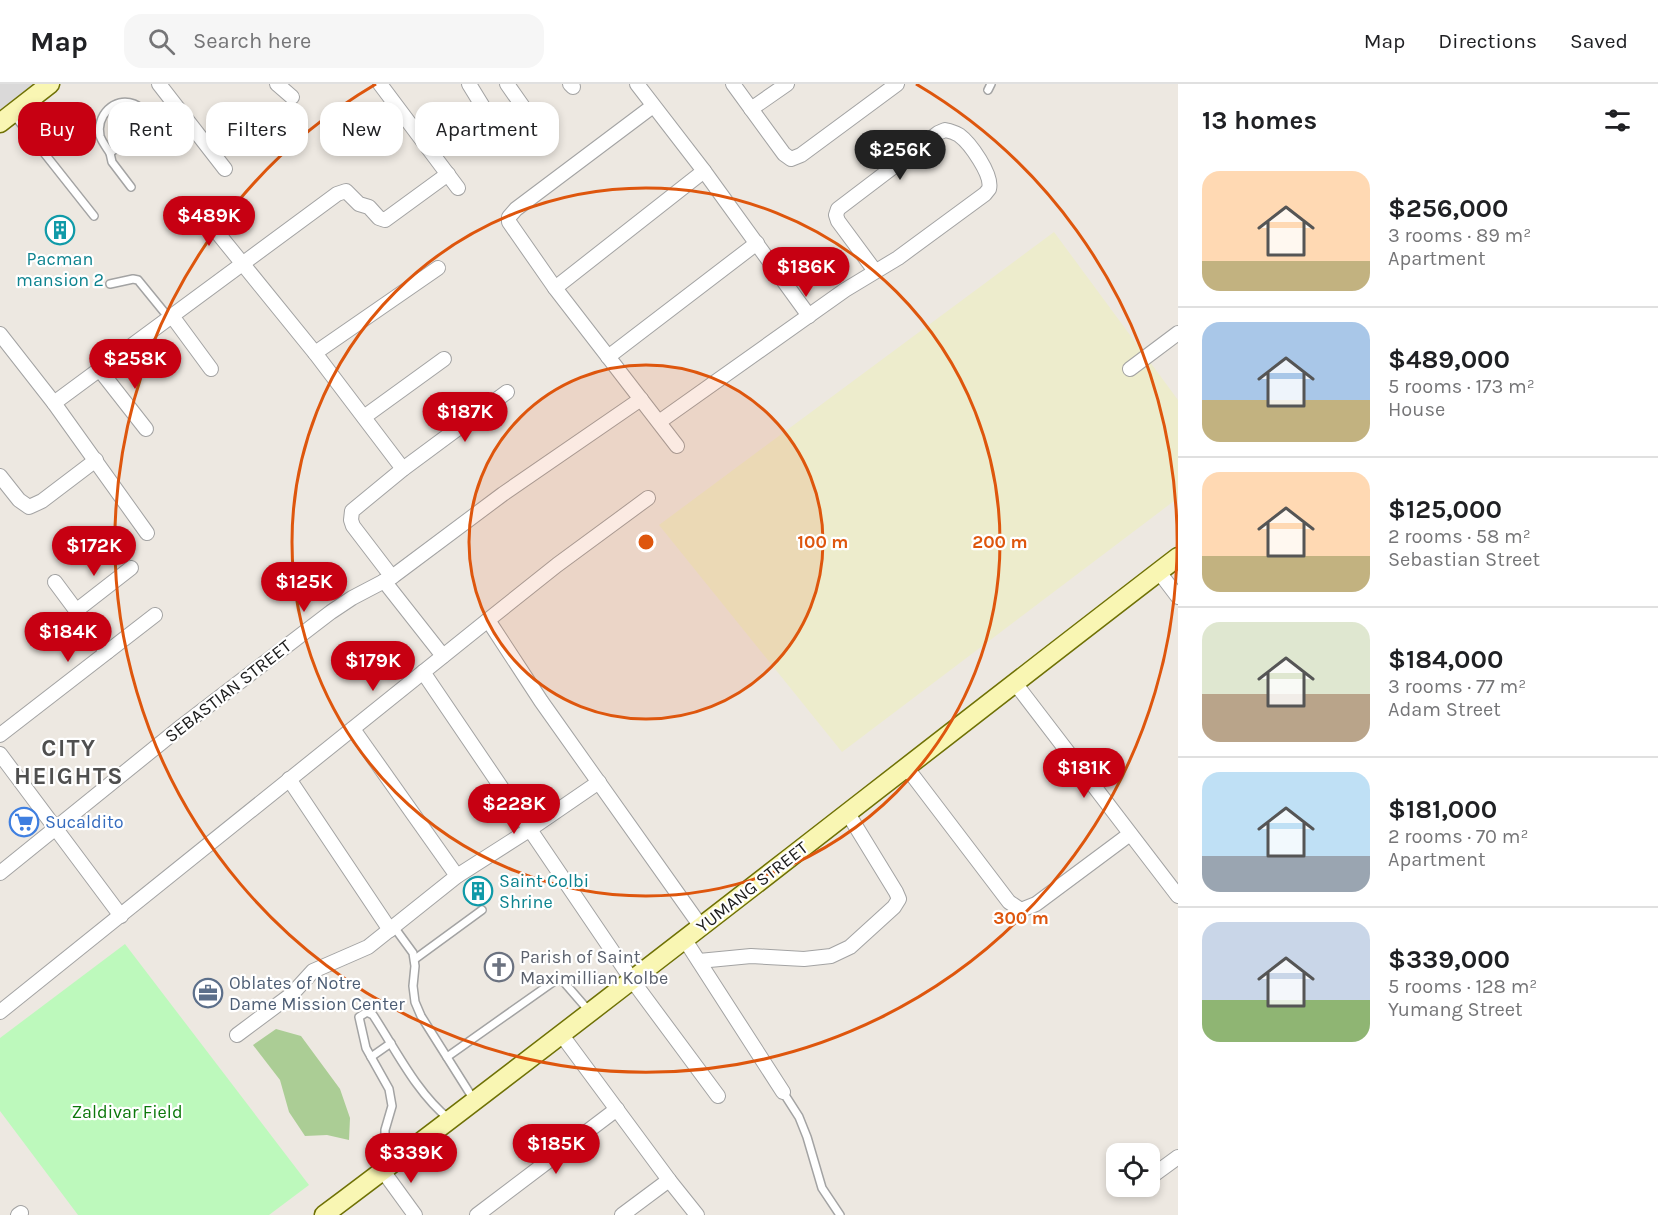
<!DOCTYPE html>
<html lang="en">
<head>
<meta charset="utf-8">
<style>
  body { margin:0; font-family:Karla,sans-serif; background:#f6f6f6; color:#202124; height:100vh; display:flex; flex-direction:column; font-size:22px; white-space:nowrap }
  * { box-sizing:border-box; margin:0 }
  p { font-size:20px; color:#757577 }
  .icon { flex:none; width:33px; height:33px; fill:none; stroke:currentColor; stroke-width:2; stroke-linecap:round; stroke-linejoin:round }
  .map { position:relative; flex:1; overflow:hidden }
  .panel { display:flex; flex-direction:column; background:#fff; width:480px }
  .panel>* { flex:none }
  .banner { position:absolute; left:18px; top:18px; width:570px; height:54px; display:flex; gap:12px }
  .tools { position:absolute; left:1106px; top:1059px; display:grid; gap:12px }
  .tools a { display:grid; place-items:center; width:54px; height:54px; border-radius:12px; background:#fff; box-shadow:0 3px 9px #0003; font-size:30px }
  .price { position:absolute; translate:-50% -51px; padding:0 14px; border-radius:21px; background:#c70012; color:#fff; font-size:20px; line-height:39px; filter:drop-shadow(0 2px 3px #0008) }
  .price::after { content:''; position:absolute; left:50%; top:36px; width:18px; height:14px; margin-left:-9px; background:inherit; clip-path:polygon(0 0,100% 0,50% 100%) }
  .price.active { background:#222; color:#fff }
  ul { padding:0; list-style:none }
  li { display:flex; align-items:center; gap:18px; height:150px; padding:0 24px }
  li+li { border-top:2px solid #e0e0e0 }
  li span { display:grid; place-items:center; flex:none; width:168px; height:120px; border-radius:18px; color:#555 }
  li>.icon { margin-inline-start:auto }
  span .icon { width:72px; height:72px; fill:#fffc; stroke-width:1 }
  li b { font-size:26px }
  h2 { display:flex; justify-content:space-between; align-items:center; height:72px; padding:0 24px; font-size:26px }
  .chip { padding:0 21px; border-radius:18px; background:#fff; box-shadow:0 3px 9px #0003; font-size:21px; line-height:54px }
  .chip.active { background:#c70012; color:#fff }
  header { display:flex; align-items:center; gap:36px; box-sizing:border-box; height:84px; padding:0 30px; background:#fff; border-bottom:2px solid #e0e0e0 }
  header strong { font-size:28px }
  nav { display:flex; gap:33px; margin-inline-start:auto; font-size:21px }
  .search { width:420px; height:54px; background:#f6f6f6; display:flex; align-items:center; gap:15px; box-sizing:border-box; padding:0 21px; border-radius:18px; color:#757577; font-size:22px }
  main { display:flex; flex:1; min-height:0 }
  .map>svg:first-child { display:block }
  .residential { fill:#dad9d9 }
  .farmland { fill:#edeccc }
  .forest { fill:#abcd95 }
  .park { fill:#bdf9bc }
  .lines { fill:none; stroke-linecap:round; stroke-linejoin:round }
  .lane-casing { stroke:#a3a3a3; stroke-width:10 }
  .street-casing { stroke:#a3a3a3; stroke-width:16 }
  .secondary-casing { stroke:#6f7105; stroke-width:21 }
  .lane { stroke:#fff; stroke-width:7 }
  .street { stroke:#fff; stroke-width:14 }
  .secondary { stroke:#f9f6b3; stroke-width:18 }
  .ring { fill:none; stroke:#de560d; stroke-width:3 }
  .labels { text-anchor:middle; stroke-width:4.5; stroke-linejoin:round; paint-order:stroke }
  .culture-label { font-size:18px; fill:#0d838f; stroke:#fff }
  .street-label { font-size:18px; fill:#1c1c1c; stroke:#fff }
  .shop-label { font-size:18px; fill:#366cbe; stroke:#fff; text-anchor:start }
  .worship-label { font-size:18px; fill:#5b616d; stroke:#fff; text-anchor:start }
  .service-label { font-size:18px; fill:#4e5e75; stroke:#fff; text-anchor:start }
  .park-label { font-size:18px; fill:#0c780b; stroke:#fff }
  .district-label { font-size:24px; font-weight:bold; letter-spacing:1.5px; fill:#4f4f4f; stroke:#fff }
  .centre { fill:#de560d; stroke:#fff; stroke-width:3 }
  .ring-label { font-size:18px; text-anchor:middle; font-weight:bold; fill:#de560d; stroke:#fff; stroke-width:4.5; stroke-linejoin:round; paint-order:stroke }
</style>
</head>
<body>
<header>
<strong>Map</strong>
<div class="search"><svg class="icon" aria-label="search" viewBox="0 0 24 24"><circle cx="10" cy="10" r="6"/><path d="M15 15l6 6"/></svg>Search here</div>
<nav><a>Map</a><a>Directions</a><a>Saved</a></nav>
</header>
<main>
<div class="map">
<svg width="1178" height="1131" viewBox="0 0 1178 1131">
  <rect width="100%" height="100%" fill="#ede8e1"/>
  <path class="residential" d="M0,0h43l-43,33z"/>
  <path class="farmland" d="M1054,148l124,168v98l-336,254 -183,-227z"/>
  <path class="forest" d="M276,945l25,7 39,53 10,29 -1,22 -22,-5 -22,1 -16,-24 -9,-32 -27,-35z"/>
  <path class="park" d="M125,860l184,241 -40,30h-191l-78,-104v-73z"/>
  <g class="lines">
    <g class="lane-casing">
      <g id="lane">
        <path d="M988,6l3,-6"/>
        <path d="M14,31l80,101"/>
        <path d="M110,69c-3,-5 -8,-11 -10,-17 -4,-20 14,-40 34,-32 8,3 12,10 17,16"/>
        <path d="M131,103l-19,-25 -2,-9 36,-29 30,-18"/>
        <path d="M110,200l23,-5 5,1 31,38"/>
        <path d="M394,843l19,26 2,13 -2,20 2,16 6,14 53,84"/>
        <path d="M415,875l67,-49"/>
        <path d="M371,973l20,-14"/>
        <path d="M447,973l109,-77 7,1 26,30"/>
        <path d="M783,1008l16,25 8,20 15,51 18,27"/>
        <path d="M390,1078l-5,-21v-11l7,-24 -3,-17 -23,-41 -7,-31 8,-5 6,3c23,35 43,77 76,104"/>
      </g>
    </g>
    <g class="street-casing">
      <g id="street">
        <path d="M159,0l66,85"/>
        <path d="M277,0l15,13"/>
        <path d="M380,0l78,104"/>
        <path d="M469,0l19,31"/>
        <path d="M507,0l19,27"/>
        <path d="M570,0l3,3"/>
        <path d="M637,0l67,87 105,145"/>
        <path d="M733,0l51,70 7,5 10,-4 96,-71"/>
        <path d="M653,22l-137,103 -7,8v5l46,66 122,158"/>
        <path d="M751,25l36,-25"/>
        <path d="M199,126l116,143 88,116"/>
        <path d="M555,204l149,-117"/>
        <path d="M172,232l39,53"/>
        <path d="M0,250l54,69 93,130"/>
        <path d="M315,269l123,-85"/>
        <path d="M608,273l149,-114"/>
        <path d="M99,285l47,60"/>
        <path d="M1130,285l48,-36"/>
        <path d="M54,319l283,-209 9,-3 13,13 10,3 10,11 6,2 63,-46"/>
        <path d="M364,333l80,-58"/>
        <path d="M659,338l186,-132 53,-32 87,-64 4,-5c4,-14 -19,-46 -30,-54 -5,-3 -9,-4 -14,-5l-7,3 -100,76 -2,6 2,6 37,50"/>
        <path d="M0,392l19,24 10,7 13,-6 54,-41"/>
        <path d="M1159,488l19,25"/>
        <path d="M392,493l-39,-51 -2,-6 1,-9 51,-42 104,-77"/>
        <path d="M384,497l59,75"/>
        <path d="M55,498l52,70"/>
        <path d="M77,526l54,-42"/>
        <path d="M488,536l53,81 161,227"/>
        <path d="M423,588l209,308 86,116"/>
        <path d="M1015,599l163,213"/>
        <path d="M353,645l104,147"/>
        <path d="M0,651l155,-120"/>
        <path d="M0,670l121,162"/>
        <path d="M907,684l102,134 12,8 15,-6 94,-70"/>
        <path d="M289,695l101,151"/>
        <path d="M0,789l182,-147 149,-114 21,-14 40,-21 111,-83 138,-95"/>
        <path d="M685,856l98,152"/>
        <path d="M699,877l52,-5 53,3 27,-3 19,-9 44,-40 5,-8 -3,-7 -49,-80"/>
        <path d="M0,928l488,-392 69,-55 91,-67"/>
        <path d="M561,950l108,146 28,35"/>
        <path d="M237,951l55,-41 21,-23 55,-24 89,-71 72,-46 70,-48"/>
        <path d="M383,1087l32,44"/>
        <path d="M1152,1092l26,-19"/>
        <path d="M18,1131l3,-2"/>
        <path d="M477,1131l140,-106"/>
        <path d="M622,1131l47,-35"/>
      </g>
    </g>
    <g class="secondary-casing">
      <g id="secondary">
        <path d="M0,39l50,-39"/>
        <path d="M324,1131c288,-216 569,-439 854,-658"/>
      </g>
    </g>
    <use href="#lane" class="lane"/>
    <use href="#street" class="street"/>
    <use href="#secondary" class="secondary"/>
  </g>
  <circle cx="646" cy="458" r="177" fill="#de560d" fill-opacity=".12"/>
  <g class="ring">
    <circle cx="646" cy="458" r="177"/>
    <circle cx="646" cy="458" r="354"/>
    <path d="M916 0A531 531 0 1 1 376 0"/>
  </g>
  <defs>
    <g id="building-ring" transform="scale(1.5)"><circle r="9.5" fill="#fff" stroke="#0f9aa8" stroke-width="1.5"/><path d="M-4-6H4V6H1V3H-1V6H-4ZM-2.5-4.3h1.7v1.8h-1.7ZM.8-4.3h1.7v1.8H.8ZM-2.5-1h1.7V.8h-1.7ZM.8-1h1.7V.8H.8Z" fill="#0f9aa8"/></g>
    <g id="supermarket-ring" transform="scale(1.5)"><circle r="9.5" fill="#fff" stroke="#3f7fe0" stroke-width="1.5"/><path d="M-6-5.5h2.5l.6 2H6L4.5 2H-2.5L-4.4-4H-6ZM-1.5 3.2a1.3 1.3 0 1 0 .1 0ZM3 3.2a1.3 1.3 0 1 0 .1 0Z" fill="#3f7fe0"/></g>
    <g id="church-ring" transform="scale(1.5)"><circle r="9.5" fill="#fff" stroke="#6b7280" stroke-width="1.5"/><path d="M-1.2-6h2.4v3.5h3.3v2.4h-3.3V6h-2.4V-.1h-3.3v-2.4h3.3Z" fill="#6b7280"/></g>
    <g id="office-ring" transform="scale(1.5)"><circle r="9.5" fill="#fff" stroke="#5c6f8a" stroke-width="1.5"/><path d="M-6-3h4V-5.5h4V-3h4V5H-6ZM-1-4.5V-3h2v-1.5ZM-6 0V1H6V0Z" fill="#5c6f8a"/></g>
  </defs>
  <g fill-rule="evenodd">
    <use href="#building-ring" x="60" y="146"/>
    <use href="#supermarket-ring" x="24" y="738"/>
    <use href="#building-ring" x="478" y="807"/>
    <use href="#church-ring" x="499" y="883"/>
    <use href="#office-ring" x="208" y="909"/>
  </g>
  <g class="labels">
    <g class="culture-label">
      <text x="60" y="181">Pacman<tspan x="60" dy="21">mansion 2</tspan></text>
      <text x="499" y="803" text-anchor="start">Saint Colbi<tspan x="499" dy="21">Shrine</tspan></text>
    </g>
    <g class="street-label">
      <text transform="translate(228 607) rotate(-38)" y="6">SEBASTIAN STREET</text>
      <text transform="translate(752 803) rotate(-38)" y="6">YUMANG STREET</text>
    </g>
    <g class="shop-label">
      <text x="45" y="744">Sucaldito</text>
    </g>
    <g class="worship-label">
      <text x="520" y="879">Parish of Saint<tspan x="520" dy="21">Maximillian Kolbe</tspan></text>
    </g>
    <g class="service-label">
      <text x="229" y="905">Oblates of Notre<tspan x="229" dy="21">Dame Mission Center</tspan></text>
    </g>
    <g class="park-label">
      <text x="127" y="1034">Zaldivar Field</text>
    </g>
    <g class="district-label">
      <text x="69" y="672">CITY<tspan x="69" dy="28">HEIGHTS</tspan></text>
    </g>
  </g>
  <circle cx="646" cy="458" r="9" class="centre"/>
  <g class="ring-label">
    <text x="823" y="464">100 m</text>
    <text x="1000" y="464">200 m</text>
    <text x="1021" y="840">300 m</text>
  </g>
</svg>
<div class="tools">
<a><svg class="icon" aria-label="locate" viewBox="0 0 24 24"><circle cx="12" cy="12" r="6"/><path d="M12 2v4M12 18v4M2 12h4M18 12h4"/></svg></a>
</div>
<b class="price active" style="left:900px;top:97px">$256K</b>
<b class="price" style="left:209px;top:163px">$489K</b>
<b class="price" style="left:806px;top:214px">$186K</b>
<b class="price" style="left:135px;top:306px">$258K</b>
<b class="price" style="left:465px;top:359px">$187K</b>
<b class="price" style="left:94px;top:493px">$172K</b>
<b class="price" style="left:304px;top:529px">$125K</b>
<b class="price" style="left:68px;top:579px">$184K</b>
<b class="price" style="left:373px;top:608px">$179K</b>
<b class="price" style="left:1084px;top:715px">$181K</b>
<b class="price" style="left:514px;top:751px">$228K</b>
<b class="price" style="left:556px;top:1091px">$185K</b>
<b class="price" style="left:411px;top:1100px">$339K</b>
<div class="banner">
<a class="chip active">Buy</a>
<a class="chip">Rent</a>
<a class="chip">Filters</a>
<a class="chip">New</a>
<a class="chip">Apartment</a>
</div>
</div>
<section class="panel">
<h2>13 homes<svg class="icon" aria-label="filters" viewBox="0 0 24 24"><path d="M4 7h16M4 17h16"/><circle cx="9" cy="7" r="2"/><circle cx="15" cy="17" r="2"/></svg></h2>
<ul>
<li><span style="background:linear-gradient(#ffd9b3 75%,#c2b280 0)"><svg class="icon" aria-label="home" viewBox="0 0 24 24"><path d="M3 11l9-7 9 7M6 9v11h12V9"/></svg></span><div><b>$256,000</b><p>3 rooms · 89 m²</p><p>Apartment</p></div></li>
<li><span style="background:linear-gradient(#a9c7e8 65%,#c2b280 0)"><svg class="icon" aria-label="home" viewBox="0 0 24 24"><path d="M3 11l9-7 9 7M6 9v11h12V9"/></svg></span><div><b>$489,000</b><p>5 rooms · 173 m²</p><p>House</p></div></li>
<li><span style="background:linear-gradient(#ffd9b3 70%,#c2b280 0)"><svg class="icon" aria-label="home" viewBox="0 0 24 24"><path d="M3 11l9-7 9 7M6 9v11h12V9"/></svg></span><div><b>$125,000</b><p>2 rooms · 58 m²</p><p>Sebastian Street</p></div></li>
<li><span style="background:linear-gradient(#dfe7d0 60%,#b9a48a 0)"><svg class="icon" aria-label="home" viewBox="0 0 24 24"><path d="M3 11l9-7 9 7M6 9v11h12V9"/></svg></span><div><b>$184,000</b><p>3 rooms · 77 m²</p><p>Adam Street</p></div></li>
<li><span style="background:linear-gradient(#bfe0f5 70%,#9aa5b1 0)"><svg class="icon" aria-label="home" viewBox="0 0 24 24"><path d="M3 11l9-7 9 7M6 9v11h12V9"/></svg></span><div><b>$181,000</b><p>2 rooms · 70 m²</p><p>Apartment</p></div></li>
<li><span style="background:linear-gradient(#c9d6e8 65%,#8fb573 0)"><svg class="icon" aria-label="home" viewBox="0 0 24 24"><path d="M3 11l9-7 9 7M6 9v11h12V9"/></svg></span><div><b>$339,000</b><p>5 rooms · 128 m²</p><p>Yumang Street</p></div></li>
</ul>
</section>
</main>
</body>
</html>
